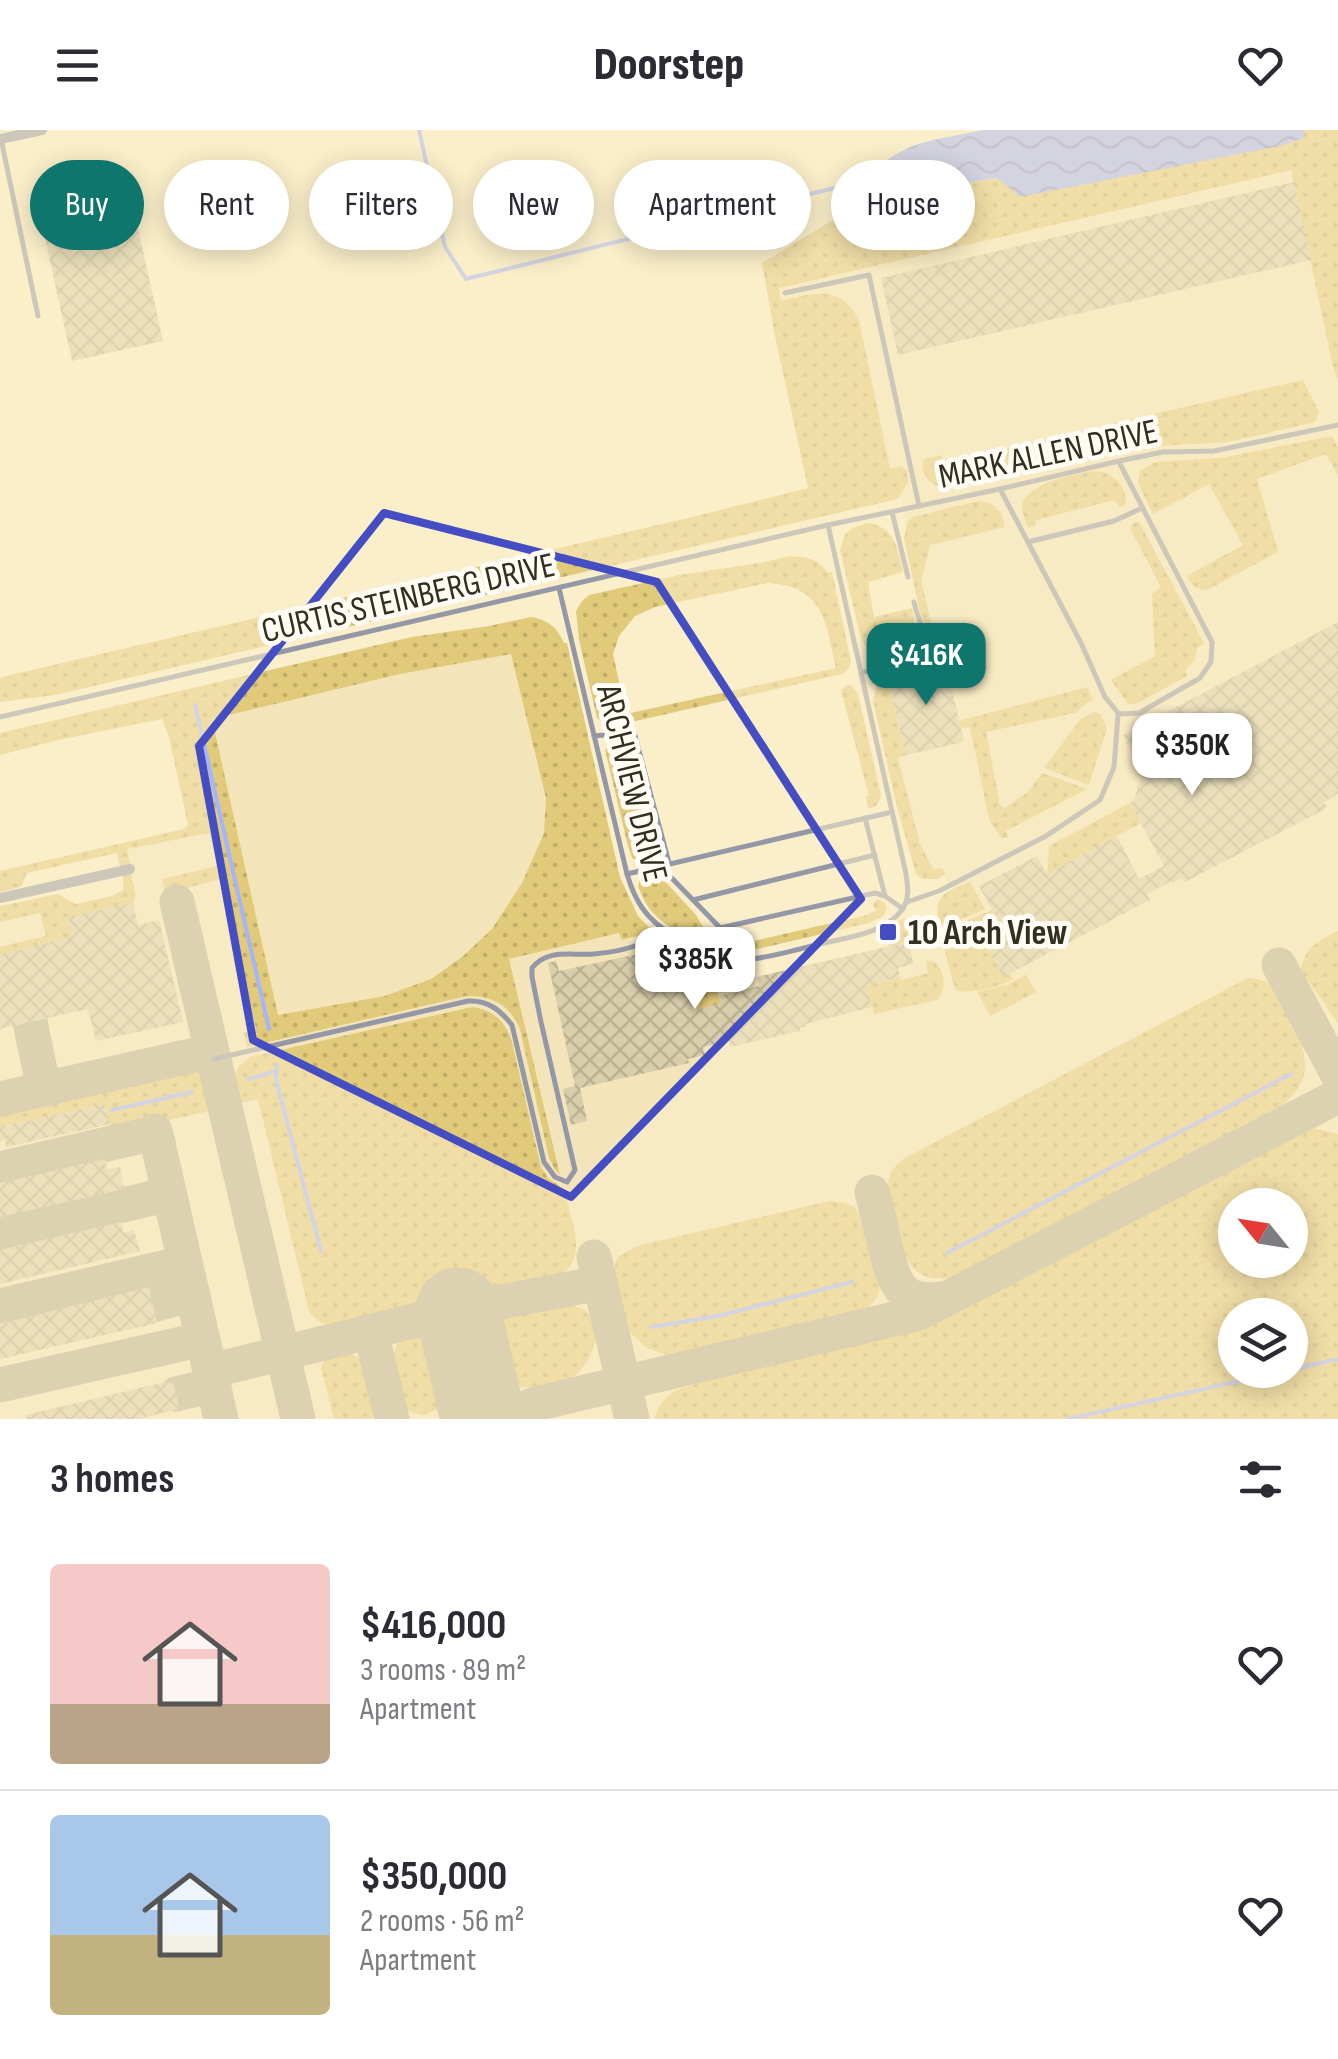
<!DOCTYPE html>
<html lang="en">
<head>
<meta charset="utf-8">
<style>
  body { margin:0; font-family:"Sofia Sans Condensed",sans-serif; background:#f2f2f3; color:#2b2b33; height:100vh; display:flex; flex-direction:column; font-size:38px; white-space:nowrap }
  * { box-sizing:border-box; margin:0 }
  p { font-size:32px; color:#7c7c81 }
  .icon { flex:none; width:55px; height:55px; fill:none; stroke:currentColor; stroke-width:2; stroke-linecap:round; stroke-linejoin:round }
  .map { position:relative; height:1289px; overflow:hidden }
  .sheet { display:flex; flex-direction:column; background:#fff; flex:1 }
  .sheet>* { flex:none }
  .guide { position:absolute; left:30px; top:30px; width:1280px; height:90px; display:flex; gap:20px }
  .needle { width:65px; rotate:300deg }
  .fabs { position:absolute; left:1218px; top:1058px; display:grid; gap:20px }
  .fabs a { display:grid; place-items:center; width:90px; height:90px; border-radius:50%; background:#fff; box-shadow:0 5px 25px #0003; font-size:50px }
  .price { position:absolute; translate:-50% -85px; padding:0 22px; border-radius:20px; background:#fff; color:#222; font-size:32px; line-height:65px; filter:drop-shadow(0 2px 5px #0008) }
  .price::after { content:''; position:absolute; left:50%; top:60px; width:30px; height:22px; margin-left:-15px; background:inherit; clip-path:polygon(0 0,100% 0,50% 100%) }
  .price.active { background:#0f766e; color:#fff }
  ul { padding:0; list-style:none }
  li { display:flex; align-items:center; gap:30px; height:250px; padding:0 50px }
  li+li { border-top:2px solid #e1e1e2 }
  li span { display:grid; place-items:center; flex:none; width:280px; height:200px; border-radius:10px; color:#555 }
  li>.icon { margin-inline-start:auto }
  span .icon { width:120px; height:120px; fill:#fffc; stroke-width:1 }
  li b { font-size:42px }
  h2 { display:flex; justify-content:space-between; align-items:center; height:120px; padding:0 50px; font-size:42px }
  .chip { padding:0 35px; border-radius:45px; background:#fff; box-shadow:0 5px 25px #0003; font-size:35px; line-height:90px }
  .chip.active { background:#0f766e; color:#fff }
  header { display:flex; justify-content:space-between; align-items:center; height:130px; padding:0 50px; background:#fff; font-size:45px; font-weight:800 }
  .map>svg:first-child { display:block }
  .built { fill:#f3e5b9; fill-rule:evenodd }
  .grass { fill:url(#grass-dots); fill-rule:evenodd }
  .water { fill:url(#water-waves) }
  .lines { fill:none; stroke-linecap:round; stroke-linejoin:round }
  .stream { stroke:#a4b4fd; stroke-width:4 }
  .taxiway { stroke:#b7ae91; stroke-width:35 }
  .runway { stroke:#b7ae91; stroke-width:85 }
  .building { fill:url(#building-cross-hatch) }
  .lane { stroke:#9498a6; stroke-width:5 }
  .street { stroke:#9498a6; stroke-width:10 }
  .marked { fill:none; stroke:#444dc1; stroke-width:8; stroke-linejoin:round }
  .poi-dot { fill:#444dc1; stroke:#fffcf5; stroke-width:4 }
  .labels { text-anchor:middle; stroke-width:10; stroke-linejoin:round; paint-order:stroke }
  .street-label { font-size:35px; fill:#322e20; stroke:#fffcf5 }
  .poi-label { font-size:35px; font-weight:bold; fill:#322e20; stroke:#fffcf5; text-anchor:start }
</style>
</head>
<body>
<header><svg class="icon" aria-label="menu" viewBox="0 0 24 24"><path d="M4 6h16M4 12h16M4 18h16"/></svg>Doorstep<svg class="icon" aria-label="heart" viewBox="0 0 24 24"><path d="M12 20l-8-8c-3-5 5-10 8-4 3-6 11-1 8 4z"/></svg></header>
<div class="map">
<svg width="1338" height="1289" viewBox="0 0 1338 1289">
  <defs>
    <pattern id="grass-dots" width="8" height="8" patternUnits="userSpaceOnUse" patternTransform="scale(2.5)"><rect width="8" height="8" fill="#e2ca7b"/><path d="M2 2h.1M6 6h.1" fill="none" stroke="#c2ae6a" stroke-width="1.8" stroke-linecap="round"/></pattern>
    <pattern id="water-waves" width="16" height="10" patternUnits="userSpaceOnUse" patternTransform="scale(2.5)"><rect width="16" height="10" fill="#a4b4fd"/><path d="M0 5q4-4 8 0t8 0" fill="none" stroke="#8693cc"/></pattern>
    <pattern id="building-cross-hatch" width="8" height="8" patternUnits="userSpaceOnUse" patternTransform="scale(2.5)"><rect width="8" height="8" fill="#d9ceab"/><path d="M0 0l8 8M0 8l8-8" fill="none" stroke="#bbb193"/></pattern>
  </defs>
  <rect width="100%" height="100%" fill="#fbefcb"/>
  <path class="built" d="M1338,14v1275h-1338v-497l41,-9 1,7 94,-24 -9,-47 71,-15 -26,-111 181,-41 161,-31 106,282 75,58 265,-62 12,-6 -29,-49 -14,6 -35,-122 12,-3 -19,-81 50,-12 -40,-177 -78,18 -50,-232zM1235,1075h55v55h-55zM1235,1185h55v55h-55z"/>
  <g class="grass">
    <path d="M1304,0h34v249l-4,-8 -43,-201 -512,118 2,13c33,-8 59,-17 78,19l31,149 11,-3 6,5 1,11 -10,17 -843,196 -55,7v-24l10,-3 682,-158 116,-29 -33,-152 -13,-73 102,-62 3,-21 19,17 111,-19 307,-40z"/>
    <path d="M1303,250l16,32 -4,10 -87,20 -88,5 -23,4 -6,-27z"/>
    <path d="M1100,297l5,27 -99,23 -6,-27z"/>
    <path d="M1332,306l6,12v27l-12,-21 -69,25 21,73 -69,37c-12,3 -17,-4 -22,-13l56,-31 -34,-61 -56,30 -15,-31 2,-12 15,-9 66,-4z"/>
    <path d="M988,322l6,26c-25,6 -60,24 -72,-10l2,-9 17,-4 2,7z"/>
    <path d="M1093,341c19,0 36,15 32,35l-5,1 -6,-7 -78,20 -1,5 -7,3 -6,-18 1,-9c17,-22 44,-24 70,-30z"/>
    <path d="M978,371c16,1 24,9 27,26l-75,18 -9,36 12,49 -4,1 -8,-14 -17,-78 3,-17 6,-5z"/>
    <path d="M1135,392h4l65,121 -7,5 -2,12 -10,10 2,6 -49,27 -10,1 -17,-24 44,-24 -3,-62 9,-7 -31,-59z"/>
    <path d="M867,393c28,3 31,26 36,49l-35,10 6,35 38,-9c7,31 0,54 -38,48l-13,-17 -21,-89 5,-16 8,-6z"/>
    <path d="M790,426c18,1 27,2 38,17l4,-1 19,89 -2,8 -7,5 -215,49 -19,3 -11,-8 -18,-78 -3,-29 6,-10 7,-6 90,-20 81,-12zM768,453c55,3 58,38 68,85l-210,46 -13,-60 6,-18 16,-20 20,-9z"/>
    <path d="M531,487c17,3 26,10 33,26h3l53,234 18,39 11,11 -4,7 -23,6 -3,-7 -110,26 51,216 -5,-5 -6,-12 -29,-129c-11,-25 -27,-33 -53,-33l-220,51 -3,-14 12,-4 -27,-114 4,-2 -1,-5h-4l-6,-29 -57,14 -3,-14 56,-13 -9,-33 -82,16 3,16 -10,2 -3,-14 -90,20 -6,14 -21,5v-21l184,-42 4,-4 -19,-88 -7,-18 -104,21 -58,15v-22l412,-96 77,-11zM511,524l35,144 -2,35 -22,50 -30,46 -30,28 -31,22 -46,17 -107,19 -66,-296 188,-45z"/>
    <path d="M887,544l19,81 -8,3 22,86 13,25 8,-1 3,3 1,3 -6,5h-17l-6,-5 -19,-67 -24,-106 4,-17z"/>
    <path d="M847,555h4l7,9 23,101c-2,8 -4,13 -13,13l-2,-11 3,-1 -28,-106z"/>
    <path d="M1087,557l6,12 -18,14 -89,19 14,73 5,3 23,-16 14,-19 45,16 -81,42 2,7h-7l-12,-19 -19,-92 -9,1 -2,-7z"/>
    <path d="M1094,582l7,2 6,14 -18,57 -45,-17 36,-48z"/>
    <path d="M622,607l9,5 1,4 27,104c-7,9 -16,15 -27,8l-4,-12 -23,-96 4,-6z"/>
    <path d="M1130,673l11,20 -94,51 2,-28z"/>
    <path d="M131,743l5,23 -3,7 -65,15 14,62 -82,-25v-8l46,-11 -6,-23 -40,9v-16l58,-12 18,10 36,-8 11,-6v-15z"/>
    <path d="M655,746l8,3 33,36 7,12 21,12v8l-4,3c-19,-2 -51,-21 -65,-35 -8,-8 -13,-18 -17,-29l2,-6z"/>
    <path d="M970,752l15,27 -44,20c-10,-32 1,-36 29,-47z"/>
    <path d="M877,769l8,4 2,6 -5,8 -13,6 -120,28h-4l-7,-15 2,-3 5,10 122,-28 9,-5 -3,-5z"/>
    <path d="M992,780l12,21 -20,10 19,35 7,-3 3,6c-15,9 -38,14 -55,12l-5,-8 -13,-51z"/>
    <path d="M914,786c27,9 20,26 -4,30l-2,-4 -19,4c-4,-18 7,-27 25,-30z"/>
    <path d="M1338,801v92l-37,-52c3,-24 18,-30 37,-40z"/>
    <path d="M671,817c28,5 43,31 50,56l-22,26 -9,-44 -17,4 -4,-17 -11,2c-4,-16 -6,-24 13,-27z"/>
    <path d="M929,830c16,4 19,29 8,40l-63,14 -8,-29 34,-8 1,3 27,-7 -2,-12z"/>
    <path d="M1026,845l10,17 -46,24 -13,-24 30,-7z"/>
    <path d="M1248,848c9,1 15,1 22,7 16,13 38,65 35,86 -3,17 -15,27 -26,38l-316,167c-15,2 -31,6 -45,-4 -19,-13 -34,-73 -29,-94 2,-9 9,-13 14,-19z"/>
    <path d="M472,877c20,3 31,12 39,31l30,129 7,11 16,11c7,32 26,69 -6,88l-222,50c-13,-2 -20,-6 -27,-16l-51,-212 -22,5c-6,-24 -5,-32 14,-47z"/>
    <path d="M201,940l13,40 -102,23 -7,-29 -105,23v-11z"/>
    <path d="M1312,998l26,6v285h-683c2,-14 12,-24 24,-30l63,-18 181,-43 369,-194zM1235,1075h55v55h-55zM1235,1185h55v55h-55z"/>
    <path d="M830,1071l15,2 9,4 12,17 14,63 -3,10 -13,16 -187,43 -13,-2 -17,-6 -22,-20 -11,-50 1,-14 3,-7 19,-11z"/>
    <path d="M564,1175c7,1 16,1 22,6 19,16 6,51 -10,64 -8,6 -20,7 -30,9 -41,10 -51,-4 -60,-40l4,-11 14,-15z"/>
    <path d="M425,1202c15,9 18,17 22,33 6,27 5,42 -25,50 -8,-2 -16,-4 -21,-12 -9,-15 -14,-52 1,-64 7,-5 15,-6 23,-7z"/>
    <path d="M342,1221c30,5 40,43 29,68h-37l-13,-51 4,-10z"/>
  </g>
  <path class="water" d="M984,0h320v8l-24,8 -260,51 -23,-19 -111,19 -19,-17c29,-39 73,-41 117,-50z"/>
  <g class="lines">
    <g class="stream">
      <path d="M419,0l26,117 21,32 401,-99"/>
      <path d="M195,575l74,324"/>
      <path d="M277,935l-1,15 45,171"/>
      <path d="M249,949l27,-8"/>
      <path d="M112,980l80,-18"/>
      <path d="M947,1123l344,-179"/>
      <path d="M651,1197l67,-11 134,-34"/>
      <path d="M1290,1240l48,-11"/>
      <path d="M1068,1289l222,-49"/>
    </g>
    <g class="taxiway">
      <path d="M177,772l121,517"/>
      <path d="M1279,835l59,110"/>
      <path d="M30,892l14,67"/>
      <path d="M0,969l199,-45 9,3 7,8"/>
      <path d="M155,1001l66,288"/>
      <path d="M0,1039l146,-34h5l7,7"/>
      <path d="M872,1062c5,18 9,36 13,54 10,40 16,60 63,52"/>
      <path d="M0,1104l157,-37 10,3 5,4"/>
      <path d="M594,1127l38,162"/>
      <path d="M153,1175l40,-11"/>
      <path d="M0,1176l171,-40 11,3 6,6"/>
      <path d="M371,1203l21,86"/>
      <path d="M210,1241l248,-61 142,-27"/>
      <path d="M0,1255l203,-46"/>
      <path d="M176,1264l38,-9"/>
      <path d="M501,1289l34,-15 384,-91 419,-217"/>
    </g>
    <path class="runway" d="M458,1180l25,109"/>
  </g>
  <g class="building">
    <path d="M1294,52l17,78 -413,95 -17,-77z"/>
    <path d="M77,69l5,22 52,-11 29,131 -91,20 -34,-154z"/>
    <path d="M1338,492v172l-14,8 3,6 -142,74 -3,-4 -9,5 -1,-2 -25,13 3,6 -147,77 -19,-36 20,-10 -25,-45 58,-30 10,18 70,-38 22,43 25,-13 -34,-63 4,-2 8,-28 -19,-38z"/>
    <path d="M945,530l19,82 -58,13 -19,-81z"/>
    <path d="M133,773l5,22 21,-5 24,102 -87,19 -8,-32 -88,20v-74l72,-18 -4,-20z"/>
    <path d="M909,812l4,22 -15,4 2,9 -34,8 6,22 -67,17 1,2 -6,2v3l-70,16 -1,-6 -26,6 2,8 -17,4 1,4 -109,25 7,33 -16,4 -8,-36 12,-3 -27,-123 8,-2 3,10 88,-19 6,23 15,-4 5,18 17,-4 5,25 26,-7 -2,-7 40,-10 -2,-9z"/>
    <path d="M105,974l5,20 -104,23 -1,-7 -5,1v-14z"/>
    <path d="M105,1029l3,11 12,-3 4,22 -124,28v-34z"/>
    <path d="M120,1092l4,11 10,-3 6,21 -140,33v-34z"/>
    <path d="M149,1157l8,36 -157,36v-35z"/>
    <path d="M173,1250l6,29 -41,10h-111l-1,-4z"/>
  </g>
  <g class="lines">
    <g class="lane">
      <path d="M1,9l37,177"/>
      <path d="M785,163l84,-18 50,231"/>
      <path d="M1000,359l81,154 24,54 14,17 20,-1 61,-35 11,-16 1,-20 -93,-180"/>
      <path d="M892,382l16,65"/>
      <path d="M1028,412l86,-21 28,-13"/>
      <path d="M559,458l68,286c8,27 19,45 44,60 12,8 25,19 40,24 31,9 82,-8 113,-15 26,-6 60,-10 77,-32 9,-11 7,-24 5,-37l-78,-349"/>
      <path d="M861,543c20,-6 66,-10 62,-40 -2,-10 -7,-21 -9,-31"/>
      <path d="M0,587l828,-192 172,-36 119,-28 44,-9 51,-1 124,-26"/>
      <path d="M594,606l40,-4 35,131"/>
      <path d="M865,688l20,78"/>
      <path d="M660,736l70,72 2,22"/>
      <path d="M627,744l265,-62"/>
      <path d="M693,770l182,-45"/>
      <path d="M907,772l32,-11 107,-55 54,-36 14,-33 4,-52"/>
      <path d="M720,798l155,-35 10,3 18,13"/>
      <path d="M214,929l254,-58c20,-1 32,9 44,24l32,137 11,15 12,5 8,-12 -34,-148 -9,-45v-9c16,-20 40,-12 62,-14 23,-2 52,-8 69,-24"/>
    </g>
    <g class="street">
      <path d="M0,9l42,-9"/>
      <path d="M0,768l130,-29"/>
    </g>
  </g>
  <path d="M0 0H1338V1289H0ZM384,383l273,69 204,317 -290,298 -318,-157 -54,-294z" fill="#fbefcb" fill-opacity=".55" fill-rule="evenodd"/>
  <path class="marked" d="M384,383l273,69 204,317 -290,298 -318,-157 -54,-294z"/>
  <rect class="poi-dot" x="878" y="792" width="20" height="20" rx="5"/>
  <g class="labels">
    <g class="street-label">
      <text transform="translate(1048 323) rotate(-12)" y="12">MARK ALLEN DRIVE</text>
      <text transform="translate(408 467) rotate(-13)" y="12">CURTIS STEINBERG DRIVE</text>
      <text transform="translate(633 653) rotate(76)" y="12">ARCHVIEW DRIVE</text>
    </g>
    <g class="poi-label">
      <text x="908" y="814">10 Arch View</text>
    </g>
  </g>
</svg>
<div class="fabs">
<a><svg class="needle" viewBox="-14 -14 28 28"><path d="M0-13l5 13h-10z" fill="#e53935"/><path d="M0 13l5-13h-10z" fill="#7c7c81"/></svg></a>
<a><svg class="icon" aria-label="layers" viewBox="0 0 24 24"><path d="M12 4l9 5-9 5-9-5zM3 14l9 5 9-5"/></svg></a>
</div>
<b class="price active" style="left:926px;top:578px">$416K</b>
<b class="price" style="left:1192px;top:668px">$350K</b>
<b class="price" style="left:695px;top:882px">$385K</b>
<div class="guide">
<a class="chip active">Buy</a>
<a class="chip">Rent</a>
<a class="chip">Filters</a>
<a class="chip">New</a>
<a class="chip">Apartment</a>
<a class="chip">House</a>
</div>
</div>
<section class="sheet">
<h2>3 homes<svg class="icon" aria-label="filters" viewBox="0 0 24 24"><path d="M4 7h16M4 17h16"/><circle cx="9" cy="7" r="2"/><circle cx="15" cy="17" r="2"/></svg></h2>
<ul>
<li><span style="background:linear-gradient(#f6c9c9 70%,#b9a48a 0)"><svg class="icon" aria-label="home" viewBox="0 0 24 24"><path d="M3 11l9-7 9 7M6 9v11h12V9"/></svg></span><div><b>$416,000</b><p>3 rooms · 89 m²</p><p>Apartment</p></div><svg class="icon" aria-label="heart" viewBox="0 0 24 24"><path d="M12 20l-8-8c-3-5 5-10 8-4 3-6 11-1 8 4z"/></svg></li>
<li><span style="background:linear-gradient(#a9c7e8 60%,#c2b280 0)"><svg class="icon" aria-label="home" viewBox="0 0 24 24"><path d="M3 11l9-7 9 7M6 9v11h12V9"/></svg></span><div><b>$350,000</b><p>2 rooms · 56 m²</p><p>Apartment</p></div><svg class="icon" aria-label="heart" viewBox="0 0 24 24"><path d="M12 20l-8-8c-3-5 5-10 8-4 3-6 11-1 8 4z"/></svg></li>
</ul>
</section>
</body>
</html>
